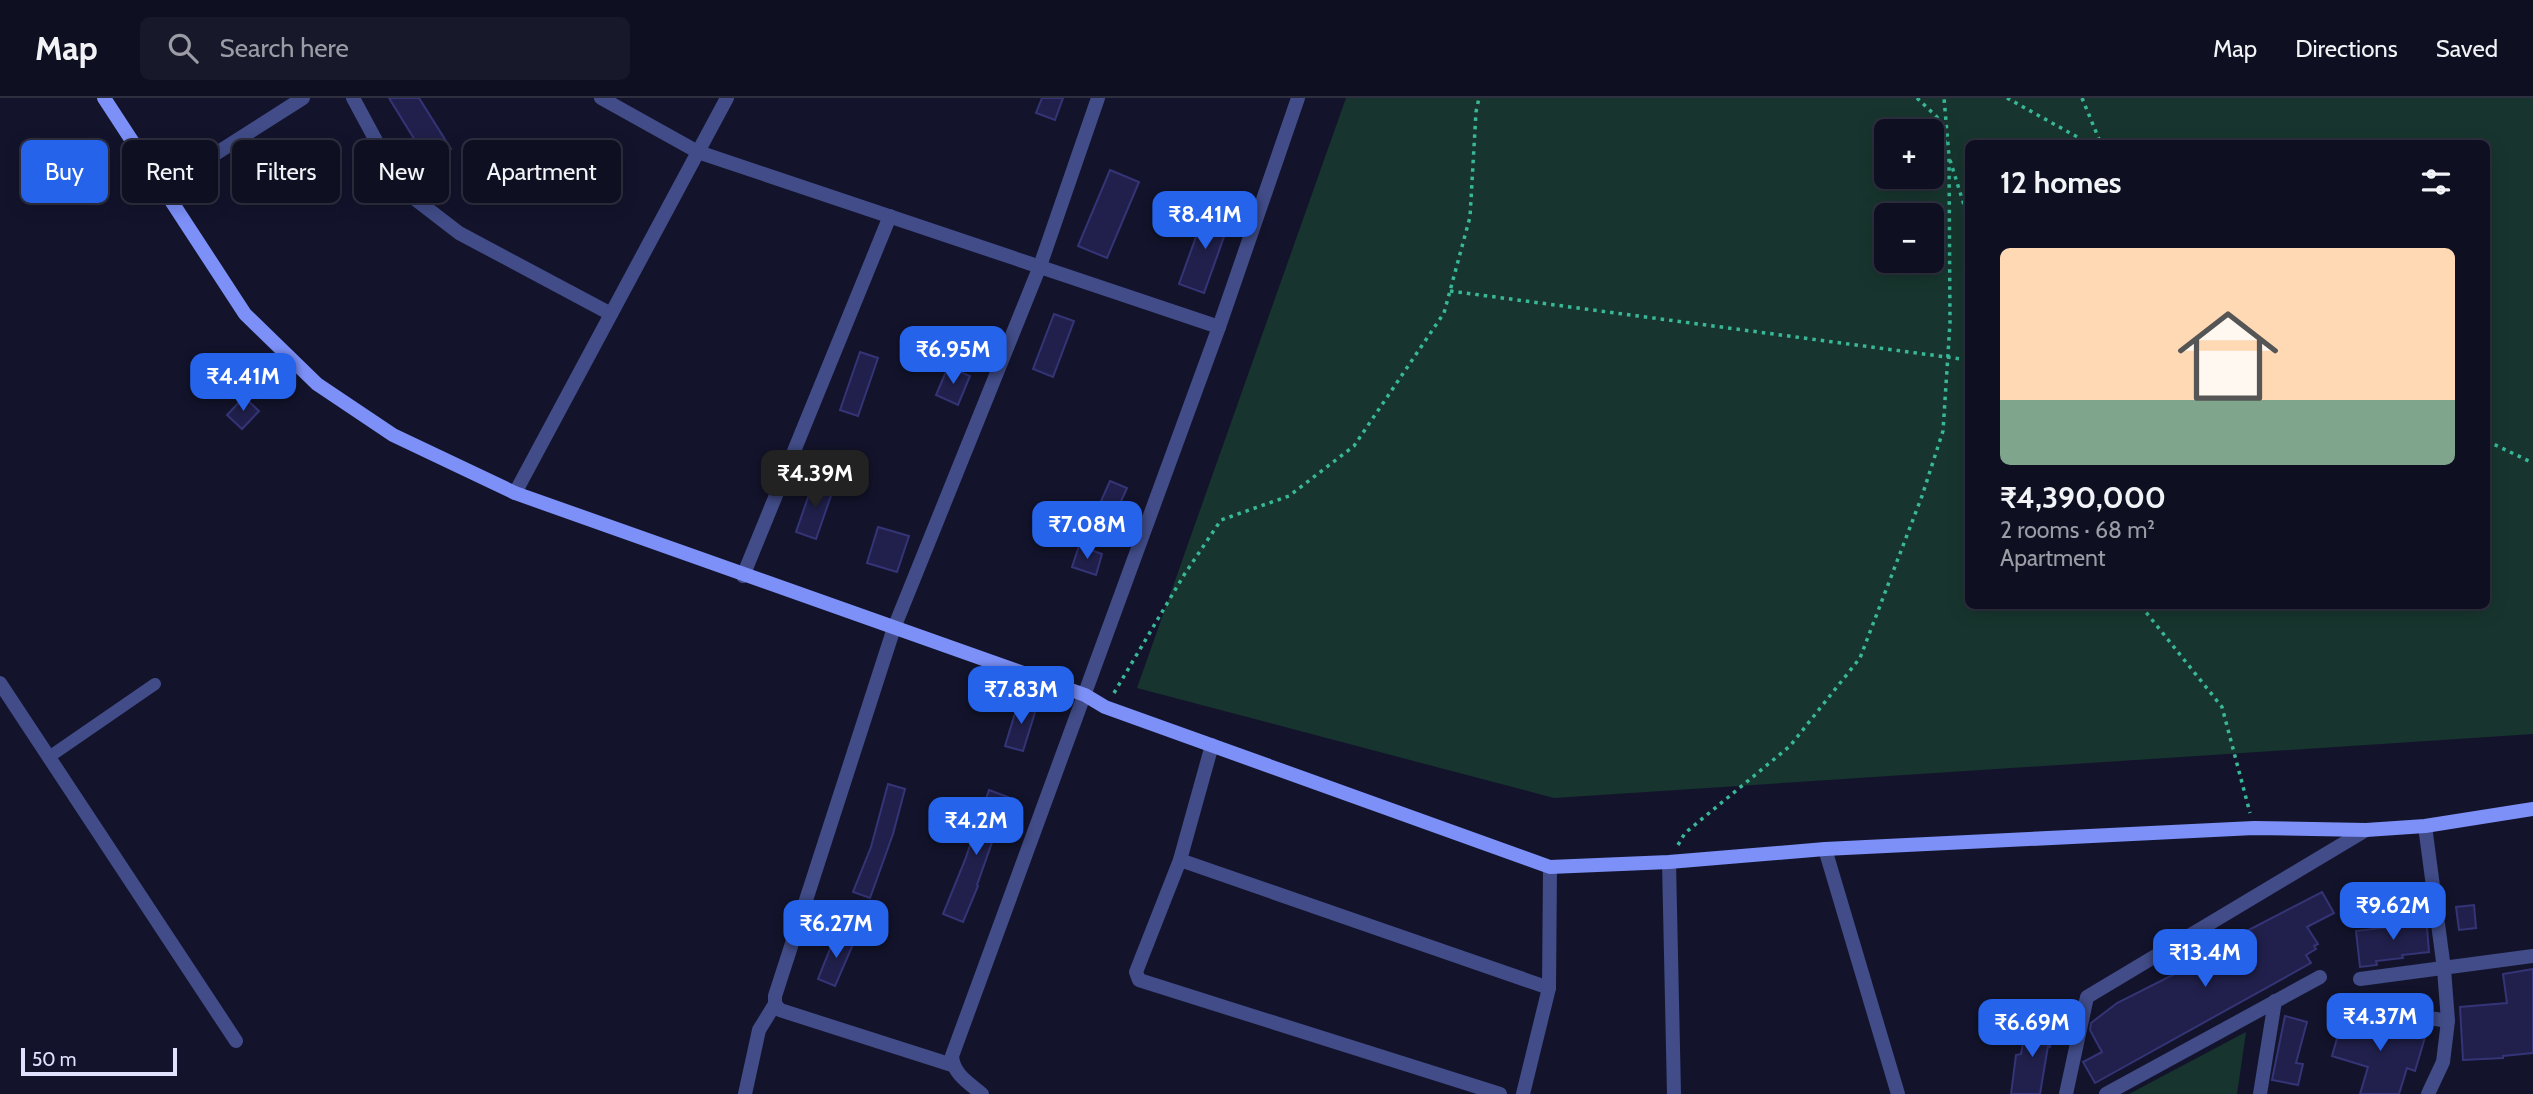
<!DOCTYPE html>
<html lang="en">
<head>
<meta charset="utf-8">
<style>
  body { margin:0; font-family:Cabin,sans-serif; background:#17182a; color:#f1f3f6; height:100vh; display:flex; flex-direction:column; font-size:26px; white-space:nowrap }
  * { box-sizing:border-box; margin:0 }
  p { font-size:23px; color:#9b9ca5 }
  .icon { flex:none; width:38px; height:38px; fill:none; stroke:currentColor; stroke-width:2; stroke-linecap:round; stroke-linejoin:round }
  .map { position:relative; flex:1; overflow:hidden }
  .sheet { position:absolute; left:1965px; top:42px; width:525px; height:469px; display:flex; flex-direction:column; background:#0e0f21; border-radius:10px; box-shadow:0 4px 18px #0003,0 0 0 2px #2e2f3f }
  .sheet>* { flex:none }
  .top-card { position:absolute; left:21px; top:42px; width:665px; height:63px; display:flex; gap:14px }
  .tools { position:absolute; left:1874px; top:21px; display:grid; gap:14px }
  .tools a { display:grid; place-items:center; width:70px; height:70px; border-radius:10px; background:#0e0f21; box-shadow:0 4px 18px #0003,0 0 0 2px #2e2f3f; font-size:35px }
  .scale { position:absolute; left:21px; bottom:18px; width:156px; box-sizing:border-box; padding-left:7px; border:4px solid #e0e2fd; border-top:0; font-size:19px; line-height:24px; white-space:nowrap; color:#e0e2fd; -webkit-text-stroke:5px #13142c; paint-order:stroke }
  .price { position:absolute; translate:-50% -60px; padding:0 16px; border-radius:14px; background:#2563eb; color:#fff; font-size:23px; line-height:46px; filter:drop-shadow(0 2px 4px #0008) }
  .price::after { content:''; position:absolute; left:50%; top:42px; width:21px; height:16px; margin-left:-10px; background:inherit; clip-path:polygon(0 0,100% 0,50% 100%) }
  .price.current { background:#222; color:#fff }
  ul { padding:0; list-style:none }
  li { display:grid; align-content:center; gap:14px; height:371px; padding:0 35px }
  li+li { border-top:2px solid #2e2f3f }
  li span { display:grid; place-items:center; height:217px; border-radius:10px; color:#555 }
  li>.icon { margin-inline-start:auto }
  span .icon { width:126px; height:126px; fill:#fffc; stroke-width:1 }
  li b { font-size:30px }
  h2 { display:flex; justify-content:space-between; align-items:center; height:84px; padding:0 35px; font-size:30px }
  .chip { padding:0 24px; border-radius:10px; background:#0e0f21; box-shadow:0 4px 18px #0003,0 0 0 2px #2e2f3f; font-size:24px; line-height:63px }
  .chip.current { background:#2563eb; color:#fff }
  header { display:flex; align-items:center; gap:42px; box-sizing:border-box; height:98px; padding:0 35px; background:#0e0f21; border-bottom:2px solid #2e2f3f }
  header strong { font-size:33px }
  nav { display:flex; gap:38px; margin-inline-start:auto; font-size:24px }
  .search { width:490px; height:63px; background:#17182a; display:flex; align-items:center; gap:18px; box-sizing:border-box; padding:0 24px; border-radius:10px; color:#9b9ca5; font-size:26px }
  .map>svg:first-child { display:block }
  .green { fill:#17352e; fill-rule:evenodd }
  .building { fill:#21204c; stroke:#343476; stroke-width:2 }
  .lines { fill:none; stroke-linecap:round; stroke-linejoin:round }
  .path { stroke:#39b899; stroke-width:3.5; stroke-dasharray:3.5 5; stroke-linecap:butt }
  .lane { stroke:#414c88; stroke-width:12 }
  .street { stroke:#414c88; stroke-width:14 }
  .secondary { stroke:#7c90f8; stroke-width:14 }
</style>
</head>
<body>
<header>
<strong>Map</strong>
<div class="search"><svg class="icon" aria-label="search" viewBox="0 0 24 24"><circle cx="10" cy="10" r="6"/><path d="M15 15l6 6"/></svg>Search here</div>
<nav><a>Map</a><a>Directions</a><a>Saved</a></nav>
</header>
<div class="map">
<svg width="2533" height="996" viewBox="0 0 2533 996">
  <rect width="100%" height="100%" fill="#13142c"/>
  <g class="green">
    <path d="M1346,0h1187v636l-979,64 -417,-110zM1886,33h46v46h-46zM1969,46h518v462h-518zM1886,117h46v46h-46z"/>
    <path d="M2246,934l-9,62h-108z"/>
  </g>
  <g class="building">
    <path d="M389,0h30l32,51 -22,14z"/>
    <path d="M1042,0h21l-8,22 -19,-7z"/>
    <path d="M1110,72l29,12 -32,76 -29,-12z"/>
    <path d="M1206,111l25,8 -27,76 -25,-9z"/>
    <path d="M1054,216l20,7 -21,56 -20,-8z"/>
    <path d="M860,254l18,6 -20,58 -18,-6z"/>
    <path d="M948,269l22,9 -12,29 -22,-10z"/>
    <path d="M244,299l15,14 -17,18 -15,-14z"/>
    <path d="M814,382l20,7 -18,52 -20,-7z"/>
    <path d="M1110,383l17,7 -17,38 -17,-7z"/>
    <path d="M878,429l31,9 -12,36 -30,-9z"/>
    <path d="M1079,448l23,8 -6,21 -24,-8z"/>
    <path d="M1019,602l18,6 -14,45 -18,-5z"/>
    <path d="M888,686l17,5 -12,45 -23,64 -17,-6 18,-45z"/>
    <path d="M989,692l19,7 -31,88 1,1 -15,36 -20,-8 22,-54z"/>
    <path d="M2322,794l12,21 -27,14 11,17 -4,2 2,3 -10,6 5,8 -216,120 -12,-21 19,-10 -12,-22 1,-7 26,-20 129,-65 -3,-5z"/>
    <path d="M2474,807l2,23 -17,2 -3,-23z"/>
    <path d="M2426,817l3,37 -27,3 1,3 -27,3 1,4 -17,2 -4,-36 49,-6v-7z"/>
    <path d="M836,836l18,8 -19,44 -17,-7z"/>
    <path d="M2533,871v84l-30,3v2l-40,2 -3,-53 47,-4 -4,-29z"/>
    <path d="M2285,918l22,6 -11,41 7,1 -5,21 -26,-5z"/>
    <path d="M2343,919l40,12 2,-7 41,12 -11,37 -8,-3 -8,26h-39l8,-27 -36,-11z"/>
    <path d="M2027,923l27,4 -4,22 -2,-1 -8,48h-29l5,-39 5,-1z"/>
  </g>
  <g class="lines">
    <g class="path">
      <path d="M1917,0l20,19 9,28"/>
      <path d="M2007,0l83,46"/>
      <path d="M2082,0l19,46"/>
      <path d="M1950,62l19,61"/>
      <path d="M1450,193l519,69"/>
      <path d="M2487,343l46,22"/>
      <path d="M2141,508l81,101 28,106"/>
      <path d="M1114,595l70,-118 37,-55 68,-24 65,-50 90,-133 26,-96 6,-105 3,-14"/>
      <path d="M1678,747l7,-12 105,-87 70,-88 62,-162 21,-65 7,-108 -1,-167 -5,-58"/>
    </g>
    <path class="lane" d="M49,659l106,-73"/>
    <g class="street">
      <path d="M353,0l49,91 57,44 152,81"/>
      <path d="M601,0l97,54 521,175"/>
      <path d="M162,90l141,-90"/>
      <path d="M515,395l212,-395"/>
      <path d="M743,478l147,-360"/>
      <path d="M0,585l236,358"/>
      <path d="M2425,728l19,143 4,52 -5,41 -15,32"/>
      <path d="M1825,751l73,245"/>
      <path d="M1180,762l32,-115"/>
      <path d="M1669,764l5,232"/>
      <path d="M2360,881l173,-23"/>
      <path d="M2355,908l93,15"/>
      <path d="M952,967l-172,-55 -5,-6v-8l119,-368 146,-362 58,-168"/>
      <path d="M745,996l14,-64 16,-26"/>
      <path d="M982,996c-13,-11 -29,-20 -30,-38l267,-729 79,-229"/>
      <path d="M1500,996l-361,-114 -3,-8 44,-112 369,128"/>
      <path d="M1523,996l26,-106 1,-121"/>
      <path d="M2066,996l21,-97 279,-167"/>
      <path d="M2106,996l214,-117"/>
      <path d="M2260,996l15,-93"/>
    </g>
    <path class="secondary" d="M104,0l141,216 72,70 76,51 122,58 570,202 20,12 445,160 119,-5 156,-13 429,-21 112,2 59,-4 108,-17"/>
  </g>
</svg>
<div class="tools">
<a>+</a>
<a>−</a>
</div>
<div class="scale">50 m</div>
<b class="price" style="left:1205px;top:153px">₹8.41M</b>
<b class="price" style="left:953px;top:288px">₹6.95M</b>
<b class="price" style="left:243px;top:315px">₹4.41M</b>
<b class="price current" style="left:815px;top:412px">₹4.39M</b>
<b class="price" style="left:1087px;top:463px">₹7.08M</b>
<b class="price" style="left:1021px;top:628px">₹7.83M</b>
<b class="price" style="left:976px;top:759px">₹4.2M</b>
<b class="price" style="left:2393px;top:844px">₹9.62M</b>
<b class="price" style="left:836px;top:862px">₹6.27M</b>
<b class="price" style="left:2205px;top:891px">₹13.4M</b>
<b class="price" style="left:2380px;top:955px">₹4.37M</b>
<b class="price" style="left:2032px;top:961px">₹6.69M</b>
<div class="top-card">
<a class="chip current">Buy</a>
<a class="chip">Rent</a>
<a class="chip">Filters</a>
<a class="chip">New</a>
<a class="chip">Apartment</a>
</div>
<section class="sheet">
<h2>12 homes<svg class="icon" aria-label="filters" viewBox="0 0 24 24"><path d="M4 7h16M4 17h16"/><circle cx="9" cy="7" r="2"/><circle cx="15" cy="17" r="2"/></svg></h2>
<ul>
<li><span style="background:linear-gradient(#ffd9b3 70%,#7fa58c 0)"><svg class="icon" aria-label="home" viewBox="0 0 24 24"><path d="M3 11l9-7 9 7M6 9v11h12V9"/></svg></span><div><b>₹4,390,000</b><p>2 rooms · 68 m²</p><p>Apartment</p></div></li>
</ul>
</section>
</div>
</body>
</html>
